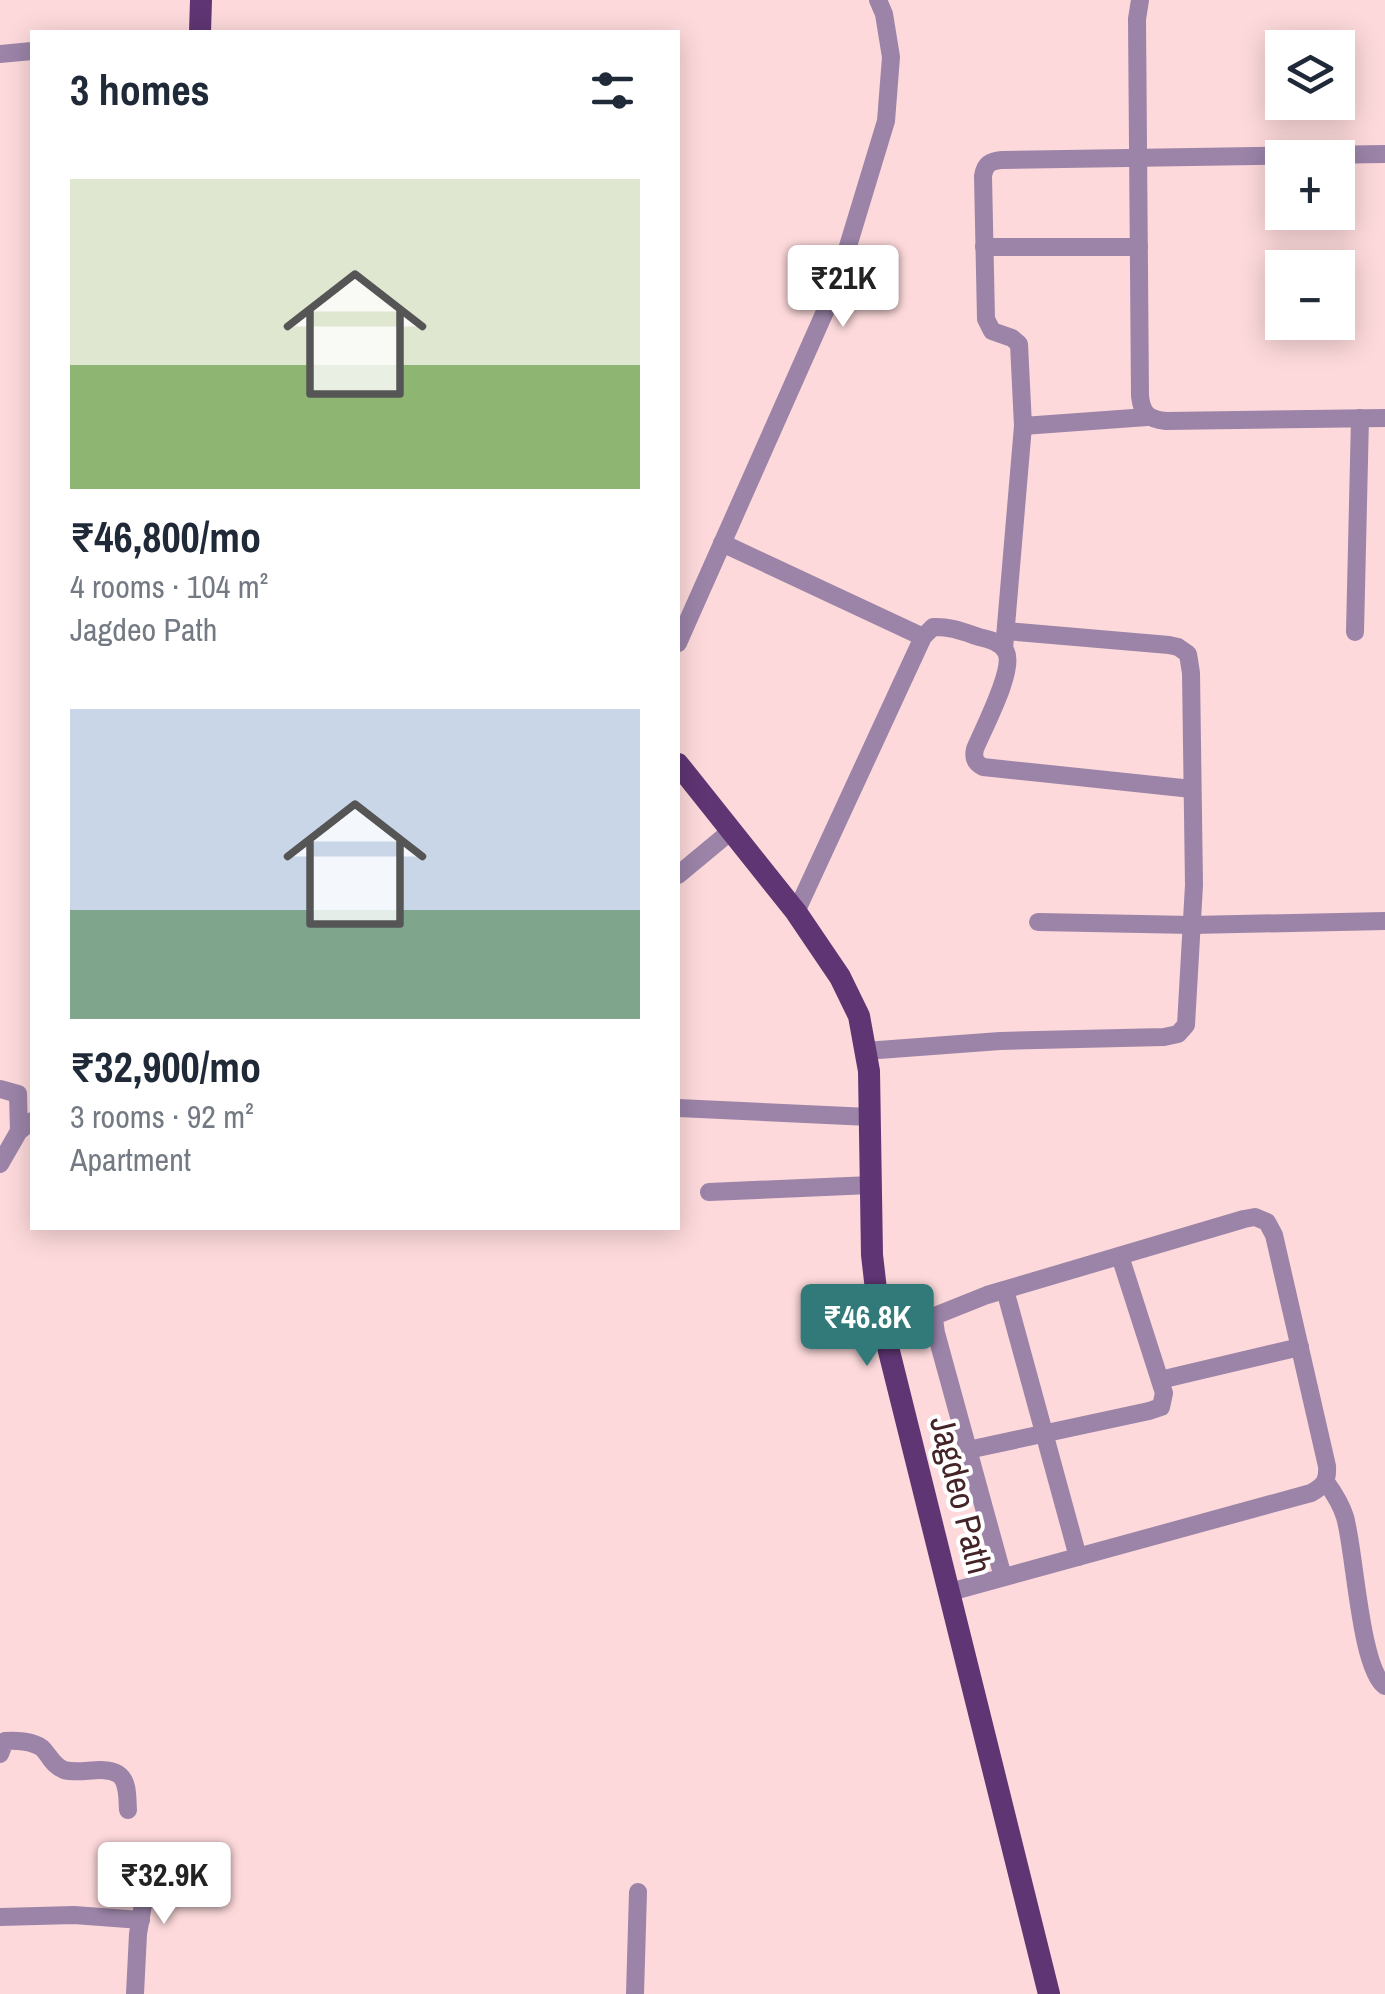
<!DOCTYPE html>
<html lang="en">
<head>
<meta charset="utf-8">
<style>
  body { margin:0; font-family:"Archivo Narrow",sans-serif; background:#f2f2f3; color:#1f2937; height:100vh; display:flex; flex-direction:column; font-size:38px; white-space:nowrap }
  * { box-sizing:border-box; margin:0 }
  p { font-size:32px; color:#747a83 }
  .icon { flex:none; width:55px; height:55px; fill:none; stroke:currentColor; stroke-width:2; stroke-linecap:round; stroke-linejoin:round }
  .map { position:relative; flex:1; overflow:hidden }
  .panel { position:absolute; left:30px; top:30px; width:650px; height:1200px; display:flex; flex-direction:column; background:#fff; border-radius:0px; box-shadow:0 5px 25px #0003 }
  .panel>* { flex:none }
  .fabs { position:absolute; left:1265px; top:30px; display:grid; gap:20px }
  .fabs a { display:grid; place-items:center; width:90px; height:90px; border-radius:0px; background:#fff; box-shadow:0 5px 25px #0003; font-size:50px }
  .price { position:absolute; translate:-50% -85px; padding:0 22px; border-radius:10px; background:#fff; color:#222; font-size:32px; line-height:65px; filter:drop-shadow(0 2px 5px #0008) }
  .price::after { content:''; position:absolute; left:50%; top:60px; width:30px; height:22px; margin-left:-15px; background:inherit; clip-path:polygon(0 0,100% 0,50% 100%) }
  .price.selected { background:#317a79; color:#fff }
  ul { padding:0; list-style:none }
  li { display:grid; align-content:center; gap:20px; height:530px; padding:0 40px }
  li span { display:grid; place-items:center; height:310px; border-radius:0px; color:#555 }
  li>.icon { margin-inline-start:auto }
  span .icon { width:180px; height:180px; fill:#fffc; stroke-width:1 }
  li b { font-size:42px }
  h2 { display:flex; justify-content:space-between; align-items:center; height:120px; padding:0 40px; font-size:42px }
  .map>svg:first-child { display:block }
  .lines { fill:none; stroke-linecap:round; stroke-linejoin:round }
  .minor { stroke:#9b84a8; stroke-width:18 }
  .major { stroke:#5f3573; stroke-width:22 }
  .labels { text-anchor:middle; stroke-width:8; stroke-linejoin:round; paint-order:stroke }
  .street-label { font-size:35px; fill:#452428; stroke:#fff }
</style>
</head>
<body>
<div class="map">
<svg width="1385" height="1994" viewBox="0 0 1385 1994">
  <rect width="100%" height="100%" fill="#fdd9db"/>
  <g class="lines">
    <g class="minor">
      <path d="M1140,0l-3,19 3,377c2,18 8,23 26,25l219,-3"/>
      <path d="M0,54l32,-3"/>
      <path d="M984,247h155"/>
      <path d="M1023,426l124,-9"/>
      <path d="M722,543l201,94"/>
      <path d="M1355,632l5,-214"/>
      <path d="M678,643l157,-354 51,-168 5,-64 -7,-43 -6,-14"/>
      <path d="M1004,649l19,-223 -4,-82 -7,-6 -20,-7 -6,-12 -3,-143c2,-12 7,-15 19,-16l383,-6"/>
      <path d="M678,875l53,-44"/>
      <path d="M796,912l127,-275 10,-10c16,-1 31,5 46,10 10,2 22,5 27,15 9,18 -23,77 -31,97 -2,9 0,14 8,18l209,22"/>
      <path d="M1038,922l154,3 193,-4"/>
      <path d="M865,1051l135,-10 164,-4 14,-3 8,-9 8,-140 -3,-212 -3,-19 -10,-7 -9,-2 -163,-14"/>
      <path d="M0,1089l18,5 1,37"/>
      <path d="M678,1108l191,9"/>
      <path d="M0,1164l19,-33 13,-10"/>
      <path d="M709,1192l162,-7"/>
      <path d="M1005,1290l73,267"/>
      <path d="M1160,1380l140,-33"/>
      <path d="M968,1450l181,-39 12,-4 3,-14 -44,-137"/>
      <path d="M1326,1482c8,11 15,22 19,35 10,35 15,151 40,169"/>
      <path d="M950,1592l361,-99c13,-7 17,-12 16,-27l-53,-231 -7,-13 -12,-5 -11,2 -257,76 -50,20 -3,4 2,14 67,244"/>
      <path d="M0,1754l5,-13c9,-1 28,0 37,7 8,8 11,18 22,22 17,5 39,-5 54,4 11,7 9,25 10,36"/>
      <path d="M0,1917l74,-2 67,5"/>
      <path d="M135,1994l3,-60 13,-76"/>
      <path d="M635,1994l3,-102"/>
    </g>
    <g class="major">
      <path d="M200,32l1,-32"/>
      <path d="M678,764l118,148 44,65 19,39 10,55 3,184 6,52 171,687"/>
    </g>
  </g>
  <g class="labels">
    <g class="street-label">
      <text transform="translate(961 1495) rotate(76)" y="12">Jagdeo Path</text>
    </g>
  </g>
</svg>
<div class="fabs">
<a><svg class="icon" aria-label="layers" viewBox="0 0 24 24"><path d="M12 4l9 5-9 5-9-5zM3 14l9 5 9-5"/></svg></a>
<a>+</a>
<a>−</a>
</div>
<b class="price" style="left:843px;top:330px">₹21K</b>
<b class="price selected" style="left:867px;top:1369px">₹46.8K</b>
<b class="price" style="left:164px;top:1927px">₹32.9K</b>
<section class="panel">
<h2>3 homes<svg class="icon" aria-label="filters" viewBox="0 0 24 24"><path d="M4 7h16M4 17h16"/><circle cx="9" cy="7" r="2"/><circle cx="15" cy="17" r="2"/></svg></h2>
<ul>
<li><span style="background:linear-gradient(#dfe7d0 60%,#8fb573 0)"><svg class="icon" aria-label="home" viewBox="0 0 24 24"><path d="M3 11l9-7 9 7M6 9v11h12V9"/></svg></span><div><b>₹46,800/mo</b><p>4 rooms · 104 m²</p><p>Jagdeo Path</p></div></li>
<li><span style="background:linear-gradient(#c9d6e8 65%,#7fa58c 0)"><svg class="icon" aria-label="home" viewBox="0 0 24 24"><path d="M3 11l9-7 9 7M6 9v11h12V9"/></svg></span><div><b>₹32,900/mo</b><p>3 rooms · 92 m²</p><p>Apartment</p></div></li>
</ul>
</section>
</div>
</body>
</html>
